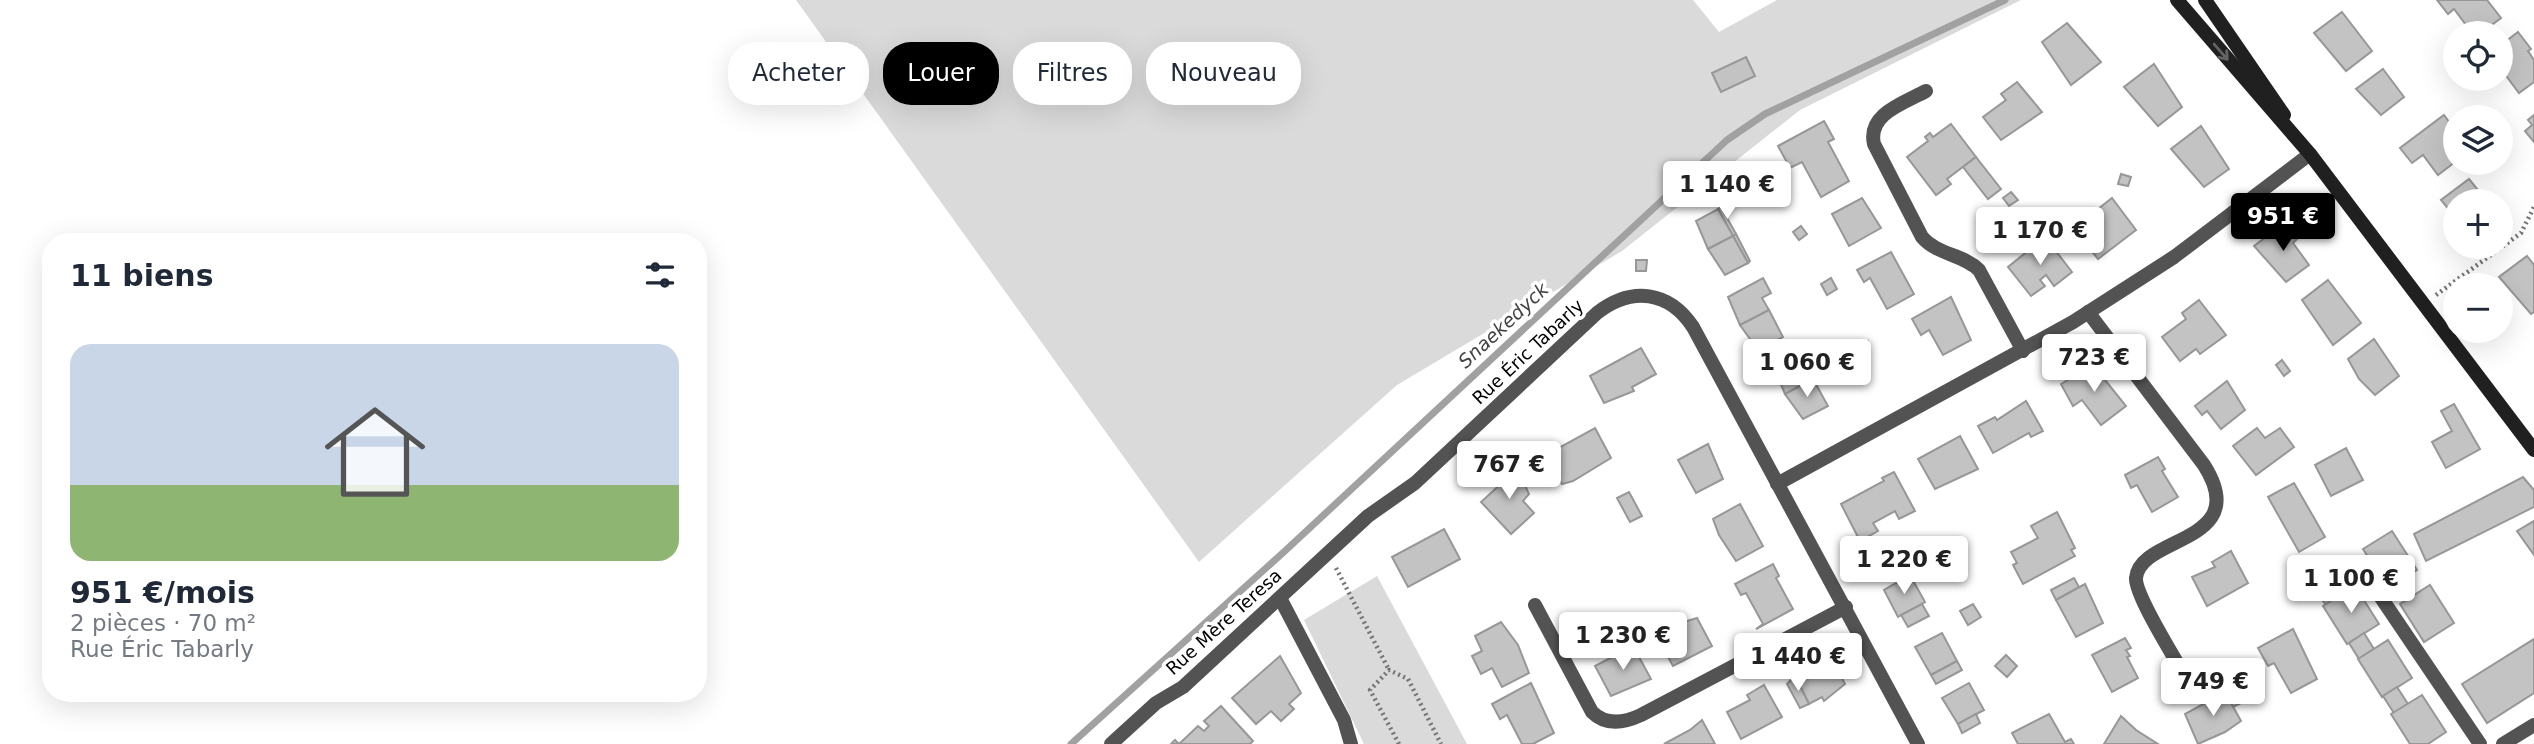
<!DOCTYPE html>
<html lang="fr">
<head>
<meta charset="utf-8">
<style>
  body { margin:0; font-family:"DejaVu Sans",sans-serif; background:#f6f6f7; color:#1f2937; height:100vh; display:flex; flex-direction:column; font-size:26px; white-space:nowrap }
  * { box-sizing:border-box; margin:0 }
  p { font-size:23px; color:#747a83 }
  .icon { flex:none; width:38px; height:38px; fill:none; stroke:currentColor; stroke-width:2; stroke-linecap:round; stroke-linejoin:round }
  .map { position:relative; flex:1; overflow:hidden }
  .sheet { position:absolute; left:42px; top:233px; width:665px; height:469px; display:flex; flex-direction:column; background:#fff; border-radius:28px; box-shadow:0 7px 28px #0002 }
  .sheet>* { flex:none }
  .hud { position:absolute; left:728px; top:42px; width:665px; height:63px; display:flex; gap:14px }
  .fabs { position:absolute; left:2443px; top:21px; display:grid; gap:14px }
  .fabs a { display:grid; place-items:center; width:70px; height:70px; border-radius:50%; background:#fff; box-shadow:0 7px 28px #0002; font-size:35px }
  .price { position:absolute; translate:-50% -60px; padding:0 16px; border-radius:7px; background:#fff; color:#222; font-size:23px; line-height:46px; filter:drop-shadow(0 2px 4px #0008) }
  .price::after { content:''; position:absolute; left:50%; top:42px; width:21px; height:16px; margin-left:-10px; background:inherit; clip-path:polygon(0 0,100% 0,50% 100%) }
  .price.selected { background:#000; color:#fff }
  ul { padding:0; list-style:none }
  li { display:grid; align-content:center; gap:14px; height:371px; padding:0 28px }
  li span { display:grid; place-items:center; height:217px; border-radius:21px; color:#555 }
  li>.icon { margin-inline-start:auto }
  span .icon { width:126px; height:126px; fill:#fffc; stroke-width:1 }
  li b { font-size:30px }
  h2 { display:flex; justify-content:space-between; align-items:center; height:84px; padding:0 28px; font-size:30px }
  .tag { padding:0 24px; border-radius:28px; background:#fff; box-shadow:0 7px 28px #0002; font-size:24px; line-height:63px }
  .tag.selected { background:#000; color:#fff }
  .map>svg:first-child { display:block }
  .green { fill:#dadada }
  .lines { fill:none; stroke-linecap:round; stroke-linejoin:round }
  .stream { stroke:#a1a1a1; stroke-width:7 }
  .building { fill:#c3c3c3; stroke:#979797; stroke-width:2 }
  .path { stroke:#757575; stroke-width:4.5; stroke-dasharray:2 3.5; stroke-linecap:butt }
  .street { stroke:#535353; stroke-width:14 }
  .secondary { stroke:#202020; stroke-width:14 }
  .oneway { stroke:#636363 }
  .labels { text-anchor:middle; stroke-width:7; stroke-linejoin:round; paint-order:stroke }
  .street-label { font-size:18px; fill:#000; stroke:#fff }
  .water-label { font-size:19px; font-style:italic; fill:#424242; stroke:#fff }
</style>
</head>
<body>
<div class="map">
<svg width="2534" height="744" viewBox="0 0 2534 744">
  <rect width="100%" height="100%" fill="#fff"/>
  <g class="green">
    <path d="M796,0h897l26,32 58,-32h244l-221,110 -178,141 -225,134 -198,177z"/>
    <path d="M1377,576l90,168h-103l-60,-124z"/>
  </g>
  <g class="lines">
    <path class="stream" d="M1071,744l215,-194 441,-410 38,-26 240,-114"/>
  </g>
  <g class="building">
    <path d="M2437,0h50l14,18 -20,15h-9l-18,-24 -6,5z"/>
    <path d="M2342,12l30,39 -26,20 -32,-38z"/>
    <path d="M2067,23l34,39 -30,23 -29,-43z"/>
    <path d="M2518,32l13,17 -3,2 6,9v22l-15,11 -18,-24v-24z"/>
    <path d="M1746,57l9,19 -34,16 -9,-19z"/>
    <path d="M2154,64l28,43 -24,19 -34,-39z"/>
    <path d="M2383,69l21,28 -23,18 -25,-26z"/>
    <path d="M2017,82l25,30 -41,28 -18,-23 23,-17 -5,-6z"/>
    <path d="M2444,115l11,15v32l-17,13 -15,-20 -11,8 -12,-15z"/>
    <path d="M2534,115v27l-9,-11 7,-6 -4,-5z"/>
    <path d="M1824,121l10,18 -6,3 21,39 -28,16 -19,-35 -12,6 -12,-22z"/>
    <path d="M1951,124l25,33 -29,22 4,5 -15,11 -29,-38 21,-16 -3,-4 5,-4 3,4z"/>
    <path d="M2201,126l28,43 -25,18 -33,-38z"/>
    <path d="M1976,157l25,32 -13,10 -25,-32z"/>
    <path d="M2121,174l10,3 -3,9 -10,-2z"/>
    <path d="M2469,179l9,11 -5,3 7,8h-25v16l-14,-17z"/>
    <path d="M2011,192l7,8 -9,6 -6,-8z"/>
    <path d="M1862,198l19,30 -32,18 -17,-32z"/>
    <path d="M2112,198l24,32 -38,29 -19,-24 19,-15 -5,-7z"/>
    <path d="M1721,207l15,27 -3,2 -15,-27z"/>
    <path d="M1718,209l15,27 -25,13 -12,-28z"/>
    <path d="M2285,223l12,16 -4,4 16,22 -23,17 -32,-36z"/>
    <path d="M1801,226l6,8 -8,6 -6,-8z"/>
    <path d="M1736,234l14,27 -2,2 -15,-27z"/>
    <path d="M1733,236l15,27 -23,12 -17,-26z"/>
    <path d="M2045,237l27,35 -18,14 -8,-11 -6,5 5,6 -14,10 -23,-29z"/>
    <path d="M1891,252l23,42 -27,15 -17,-31 -6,4 -7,-12z"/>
    <path d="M2527,256l7,9v47l-3,2 -32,-37z"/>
    <path d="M1636,260h11l-1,11h-10z"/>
    <path d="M1763,278l8,15 -9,5 7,12 -29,15 -12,-28z"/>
    <path d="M1831,278l6,11 -10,6 -6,-11z"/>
    <path d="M2328,280l33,43 -28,22 -31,-45z"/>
    <path d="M1951,297l20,43 -28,15 -14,-25 -8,5 -9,-16z"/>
    <path d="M2199,300l27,35 -26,19 -4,-5 -16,12 -18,-24 24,-18 -4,-6z"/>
    <path d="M1769,310l14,27 -25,13 -18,-25z"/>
    <path d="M2374,339l25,37 -24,19 -16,-16 -11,-20z"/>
    <path d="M1868,341l1,11 -10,1 -2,-10z"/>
    <path d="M1641,348l15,26 -24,13 2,4 -30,12 -14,-27z"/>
    <path d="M1799,351l14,28 -28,15 -12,-29z"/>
    <path d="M2282,360l8,11 -6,5 -8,-11z"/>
    <path d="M1854,361l5,9 -7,4 -7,-8z"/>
    <path d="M2093,365l33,41 -25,19 -19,-25 -9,6 -12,-22z"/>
    <path d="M1813,379l15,27 -25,13 -18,-25z"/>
    <path d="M2227,381l18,29 -24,19 -14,-18 -5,4 -7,-9z"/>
    <path d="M2026,401l17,30 -12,6 -2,-4 -36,20 -15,-27 17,-9 2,3z"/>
    <path d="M2454,404l26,45 -34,19 -14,-26 20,-11 -11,-20z"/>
    <path d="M1595,428l16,30 -38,23 -11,3 -16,-29z"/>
    <path d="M2257,428l8,10 15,-10 14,19 -38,28 -23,-29z"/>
    <path d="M1960,436l18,33 -43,20 -17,-30z"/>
    <path d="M1708,444l15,35 -27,14 -18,-33z"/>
    <path d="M2346,448l17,32 -32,16 -16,-31z"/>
    <path d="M2158,457l7,12 -3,2 16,26 -26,15 -15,-27 -6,3 -6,-13z"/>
    <path d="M1508,466l16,17 5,11 -6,7 11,12 -23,21 -30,-32 23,-21 -6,-6z"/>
    <path d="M1894,472l21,39 -16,8 -4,-8 -22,12 5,8 -18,10 -19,-37 43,-23 -2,-3z"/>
    <path d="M2523,477l11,13v17l-108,54 -12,-27z"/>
    <path d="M2294,483l31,54 -26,15 -31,-55z"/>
    <path d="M1629,492l13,24 -12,6 -13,-24z"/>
    <path d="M1740,504l23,42 -27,15 -17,-26 -6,-16z"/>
    <path d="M2057,512l18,36 -4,2 4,6 -52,28 -10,-19 4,-2 -6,-11 27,-14 -7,-12z"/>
    <path d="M2534,521v34l-17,-24z"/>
    <path d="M1444,529l16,30 -52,28 -16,-30z"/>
    <path d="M2392,531l25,39 -29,19 -25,-40z"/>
    <path d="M2231,551l17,32 -41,23 -15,-29 23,-10 -3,-5z"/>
    <path d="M1773,564l6,12 -3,2 17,31 -37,20 7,-5 -17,-31 -5,2 -6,-11z"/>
    <path d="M1910,575l15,27 -27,15 -14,-27z"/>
    <path d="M2074,578l5,9 -23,13 -5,-10z"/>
    <path d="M2085,584l18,39 -27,14 -20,-37z"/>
    <path d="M2430,585l24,38 -30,19 -24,-38z"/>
    <path d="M2334,586l6,9 -14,10 -7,-10z"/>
    <path d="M2355,586l24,38 -32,20 -24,-38z"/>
    <path d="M1922,604l7,12 -21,11 -7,-12z"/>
    <path d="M1973,604l8,13 -13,8 -8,-14z"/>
    <path d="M1697,618l15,28 -39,20 -15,-27 26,-17z"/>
    <path d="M1501,622l17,23 11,28 -27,14 -10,-19 -11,6 -9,-18 10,-5 -7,-15z"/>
    <path d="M2293,629l24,50 -26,14 -17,-30 -6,3 -10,-18z"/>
    <path d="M1942,633l15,28 -26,14 -16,-28z"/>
    <path d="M2364,633l10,16 -15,10 -10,-16z"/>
    <path d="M2125,638l6,10 -5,2 4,6 -3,1 11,21 -26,14 -20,-37z"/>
    <path d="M2534,639v54l-47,30 -25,-39z"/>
    <path d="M2388,640l24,38 -30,19 -24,-38z"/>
    <path d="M1633,646l18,33 -40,17 -16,-30z"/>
    <path d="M2006,655l11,11 -10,11 -12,-11z"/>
    <path d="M1280,656l21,37 -12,11 5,5 -13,12 -10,-10 -15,13 -24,-26z"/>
    <path d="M1831,657l14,27 -21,17 -2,-4 -13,7 -14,-28z"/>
    <path d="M1957,661l5,9 -26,14 -5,-9z"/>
    <path d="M1795,676l14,28 -9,4 -13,-24z"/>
    <path d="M1531,683l23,50 -21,11h-11l-15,-29 -7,4 -8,-15z"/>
    <path d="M1969,683l15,27 -26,14 -16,-26z"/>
    <path d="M1764,685l18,32 -41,22 -14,-27 23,-12 -3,-5z"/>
    <path d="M2239,685l8,15 -14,7 -8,-15z"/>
    <path d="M2397,687l11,17 -14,9 -11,-17z"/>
    <path d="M2225,692l16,29 -16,11 -27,12 -13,-30z"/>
    <path d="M2422,695l24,37 -18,12h-18l-19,-30z"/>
    <path d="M1221,706l32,35 -3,3h-79l4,-4 4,4 19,-18 6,5 5,-5 -5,-5z"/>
    <path d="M1976,714l4,9 -18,10 -4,-9z"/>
    <path d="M2049,714l16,28 6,-3 3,5h-56l-6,-11z"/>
    <path d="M2121,716l15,14 22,14h-54z"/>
    <path d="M1702,720l13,24h-51l26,-14z"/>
  </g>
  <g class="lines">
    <g class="path">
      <path d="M2436,295l85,-62 13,-26"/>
      <path d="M1336,568l53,102"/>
      <path d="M1399,744l-29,-54 19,-20 19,9 33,65"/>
    </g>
    <g class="street">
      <path d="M1926,91c-22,12 -59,23 -52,53l48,93c15,18 41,17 57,33l44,81"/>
      <path d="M2088,312l116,153c50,79 -64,70 -68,113 -1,17 37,77 47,95"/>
      <path d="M1777,484l296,-162 101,-65 136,-103"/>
      <path d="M2359,565l121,179"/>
      <path d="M1280,598l64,122 7,24"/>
      <path d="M1535,605l57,107c14,14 32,11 49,3l205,-108"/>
      <path d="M1111,744l45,-41 27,-16 185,-171 47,-33 182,-170c35,-27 72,-22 96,14l225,417"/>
      <path d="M2503,744l31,-19"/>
    </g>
    <g class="secondary">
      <path d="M2177,0l133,154 224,296"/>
      <path d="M2205,0l79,115"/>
    </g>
  </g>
  <defs><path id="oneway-shaft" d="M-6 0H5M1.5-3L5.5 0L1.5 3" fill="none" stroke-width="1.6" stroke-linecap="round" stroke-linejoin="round" transform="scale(1.75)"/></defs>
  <use class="oneway" href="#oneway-shaft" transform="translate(2221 52) rotate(49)"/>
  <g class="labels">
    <g class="street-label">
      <text transform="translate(1528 352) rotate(-43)" y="6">Rue Éric Tabarly</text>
      <text transform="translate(1224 622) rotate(-42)" y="6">Rue Mère Teresa</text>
    </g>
    <g class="water-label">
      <text transform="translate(1503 325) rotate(-43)" y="7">Snaekedyck</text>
    </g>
  </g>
</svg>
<div class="fabs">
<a><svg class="icon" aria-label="locate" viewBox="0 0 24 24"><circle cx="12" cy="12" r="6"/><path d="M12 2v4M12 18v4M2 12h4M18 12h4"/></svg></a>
<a><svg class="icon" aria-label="layers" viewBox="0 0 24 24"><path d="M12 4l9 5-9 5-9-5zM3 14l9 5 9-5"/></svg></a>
<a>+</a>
<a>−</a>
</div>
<b class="price" style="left:1727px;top:221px">1 140 €</b>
<b class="price selected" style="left:2283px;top:253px">951 €</b>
<b class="price" style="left:2040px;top:267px">1 170 €</b>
<b class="price" style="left:2094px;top:394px">723 €</b>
<b class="price" style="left:1807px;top:399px">1 060 €</b>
<b class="price" style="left:1509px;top:501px">767 €</b>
<b class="price" style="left:1904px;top:596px">1 220 €</b>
<b class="price" style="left:2351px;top:615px">1 100 €</b>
<b class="price" style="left:1623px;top:672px">1 230 €</b>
<b class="price" style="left:1798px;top:693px">1 440 €</b>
<b class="price" style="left:2213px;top:718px">749 €</b>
<div class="hud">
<a class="tag">Acheter</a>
<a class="tag selected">Louer</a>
<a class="tag">Filtres</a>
<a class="tag">Nouveau</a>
</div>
<section class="sheet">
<h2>11 biens<svg class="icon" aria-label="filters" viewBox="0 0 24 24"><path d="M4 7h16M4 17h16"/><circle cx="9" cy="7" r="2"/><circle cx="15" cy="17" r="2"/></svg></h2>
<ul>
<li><span style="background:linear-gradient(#c9d6e8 65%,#8fb573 0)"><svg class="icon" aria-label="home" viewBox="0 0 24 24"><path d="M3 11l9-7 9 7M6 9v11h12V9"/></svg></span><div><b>951 €/mois</b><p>2 pièces · 70 m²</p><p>Rue Éric Tabarly</p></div></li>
</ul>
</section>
</div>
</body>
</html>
